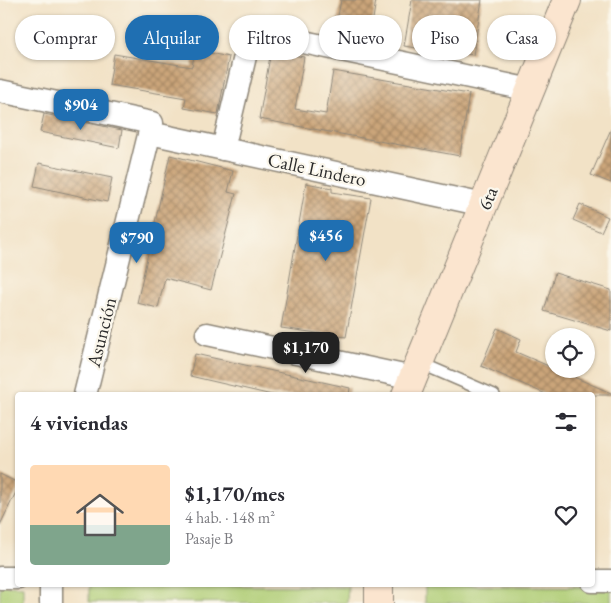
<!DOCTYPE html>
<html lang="es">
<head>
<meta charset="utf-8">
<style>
  body { margin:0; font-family:"EB Garamond",serif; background:#f7f7f7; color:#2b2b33; height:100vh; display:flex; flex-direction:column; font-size:19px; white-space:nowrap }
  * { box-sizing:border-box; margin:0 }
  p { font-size:16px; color:#7c7c81 }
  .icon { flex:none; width:28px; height:28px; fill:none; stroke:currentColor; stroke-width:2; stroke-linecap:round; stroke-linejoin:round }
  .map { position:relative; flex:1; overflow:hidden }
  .drawer { position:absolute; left:15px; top:392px; width:580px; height:195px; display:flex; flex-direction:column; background:#fff; border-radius:5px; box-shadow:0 1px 4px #0004 }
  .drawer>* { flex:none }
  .banner { position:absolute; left:15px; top:15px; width:581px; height:45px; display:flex; gap:10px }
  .tools { position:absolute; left:545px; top:328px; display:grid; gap:10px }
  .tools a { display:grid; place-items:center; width:50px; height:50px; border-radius:50%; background:#fff; box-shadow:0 1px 4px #0004; font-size:25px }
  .price { position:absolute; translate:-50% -42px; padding:0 11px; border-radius:10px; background:#1f6fb2; color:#fff; font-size:16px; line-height:32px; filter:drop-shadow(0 1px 2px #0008) }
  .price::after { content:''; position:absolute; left:50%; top:30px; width:15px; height:11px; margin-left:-8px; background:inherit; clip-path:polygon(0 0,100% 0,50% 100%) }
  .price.on { background:#222; color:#fff }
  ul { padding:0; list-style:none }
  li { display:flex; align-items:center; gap:15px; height:125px; padding:0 15px }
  li span { display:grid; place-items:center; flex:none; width:140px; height:100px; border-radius:5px; color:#555 }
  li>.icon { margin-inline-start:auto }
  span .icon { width:60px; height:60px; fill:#fffc; stroke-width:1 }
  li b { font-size:21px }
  h2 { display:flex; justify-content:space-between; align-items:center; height:60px; padding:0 15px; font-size:21px }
  .tag { padding:0 18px; border-radius:22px; background:#fff; box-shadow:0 1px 4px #0004; font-size:18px; line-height:45px }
  .tag.on { background:#1f6fb2; color:#fff }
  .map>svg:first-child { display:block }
  .green { fill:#aecc73; stroke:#6c7c4f }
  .building { fill:url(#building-cross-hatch) }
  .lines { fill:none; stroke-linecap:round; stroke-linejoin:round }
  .service-casing { stroke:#8e8678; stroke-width:14 }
  .minor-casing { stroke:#8e8678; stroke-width:25 }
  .secondary-casing { stroke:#8e8678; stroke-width:30 }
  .service { stroke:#fff; stroke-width:11 }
  .minor { stroke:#fff; stroke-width:22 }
  .secondary { stroke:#fbe5cf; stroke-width:28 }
  .labels { text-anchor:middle; stroke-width:4.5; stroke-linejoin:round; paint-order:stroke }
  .street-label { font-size:19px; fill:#2b2b2b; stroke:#fbf7ec }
</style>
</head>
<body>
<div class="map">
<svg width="611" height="603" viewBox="0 0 611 603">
  <defs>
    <pattern id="building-cross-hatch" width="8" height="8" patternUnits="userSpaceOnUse" patternTransform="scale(1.25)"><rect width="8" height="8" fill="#cba57a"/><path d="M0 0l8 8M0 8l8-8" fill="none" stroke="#a58764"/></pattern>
  </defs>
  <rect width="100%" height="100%" fill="#fbf7ec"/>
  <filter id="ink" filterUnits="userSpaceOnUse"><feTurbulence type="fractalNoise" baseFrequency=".02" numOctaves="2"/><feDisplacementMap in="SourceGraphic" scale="10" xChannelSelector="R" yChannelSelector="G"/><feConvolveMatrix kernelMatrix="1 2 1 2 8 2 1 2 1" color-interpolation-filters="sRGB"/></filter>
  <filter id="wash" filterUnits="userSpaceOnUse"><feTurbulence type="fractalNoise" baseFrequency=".0096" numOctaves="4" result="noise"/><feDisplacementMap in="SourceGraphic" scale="20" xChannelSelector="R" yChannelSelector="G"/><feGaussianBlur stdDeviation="1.12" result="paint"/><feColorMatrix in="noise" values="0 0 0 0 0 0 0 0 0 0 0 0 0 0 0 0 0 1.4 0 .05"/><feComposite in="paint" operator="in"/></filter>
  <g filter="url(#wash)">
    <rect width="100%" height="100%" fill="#f2e2c6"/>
    <g class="green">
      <path d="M0,585l23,1v17h-23z"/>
      <path d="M89,585l259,1 -1,17 -258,-1z"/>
      <path d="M425,585l186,2v16h-186z"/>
    </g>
    <g id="blocks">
      <g class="building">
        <path d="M341,0h35l-5,32 -35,-6z"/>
        <path d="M412,0h70l-9,55 -45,-8v3l-24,-4z"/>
        <path d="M195,50l34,7 -11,57 -34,-6 2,-10 -77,-13 5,-31 78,13z"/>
        <path d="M271,51l33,6 -9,52 31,5 7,-43 136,23 -9,62 -201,-37z"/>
        <path d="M44,114l78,16 -3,18 -79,-16z"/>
        <path d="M611,129v54l-20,-8z"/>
        <path d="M170,155l63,16 -5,21 8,2 -25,96 -46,-12 -7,30 -21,-5z"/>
        <path d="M39,163l73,15 -5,24 -73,-16z"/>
        <path d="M306,183l26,5v4l39,6 -25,139 -65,-9z"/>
        <path d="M580,204l28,13 -7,15 -28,-12z"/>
        <path d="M555,273l56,17v41l-67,-20z"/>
        <path d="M497,328l24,11 -5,13 95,41v2h-63l-67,-29z"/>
        <path d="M195,354l155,34 -1,7h-77l-82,-19z"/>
        <path d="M0,474l18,9v5l-18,37z"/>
      </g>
    </g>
  </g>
  <g filter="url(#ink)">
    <use href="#blocks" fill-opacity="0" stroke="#8e8678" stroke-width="1"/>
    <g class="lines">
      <g class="service-casing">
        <path id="service" d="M420,363l74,32"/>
      </g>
      <g class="minor-casing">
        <g id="minor">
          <path d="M0,91l152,32 -67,272"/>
          <path d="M150,133l334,72"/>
          <path d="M223,149l28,-118 280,59"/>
          <path d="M207,334l206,44"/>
          <path d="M0,578h18"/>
          <path d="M592,581h19"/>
          <path d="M51,603v-18"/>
        </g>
      </g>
      <g class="secondary-casing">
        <g id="secondary">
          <path d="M406,395l161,-395"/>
          <path d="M379,603v-18"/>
        </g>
      </g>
      <use href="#service" class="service"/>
      <use href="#minor" class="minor"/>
      <use href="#secondary" class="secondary"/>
    </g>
  </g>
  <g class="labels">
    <g class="street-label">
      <text transform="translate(317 169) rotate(12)" y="7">Calle Lindero</text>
      <text transform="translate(487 198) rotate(-68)" y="7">6ta</text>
      <text transform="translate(101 332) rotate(-76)" y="7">Asunción</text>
    </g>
  </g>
</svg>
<div class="tools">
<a><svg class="icon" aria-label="locate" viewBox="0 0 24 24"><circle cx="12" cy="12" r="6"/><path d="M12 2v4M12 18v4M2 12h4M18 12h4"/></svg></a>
</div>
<b class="price" style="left:81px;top:131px">$904</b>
<b class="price" style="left:326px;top:262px">$456</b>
<b class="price" style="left:137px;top:264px">$790</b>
<b class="price on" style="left:306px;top:374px">$1,170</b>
<div class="banner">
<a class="tag">Comprar</a>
<a class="tag on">Alquilar</a>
<a class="tag">Filtros</a>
<a class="tag">Nuevo</a>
<a class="tag">Piso</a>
<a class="tag">Casa</a>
</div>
<section class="drawer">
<h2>4 viviendas<svg class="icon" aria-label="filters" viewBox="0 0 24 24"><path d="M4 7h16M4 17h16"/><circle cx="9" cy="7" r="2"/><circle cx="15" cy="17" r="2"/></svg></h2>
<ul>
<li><span style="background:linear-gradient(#ffd9b3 60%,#7fa58c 0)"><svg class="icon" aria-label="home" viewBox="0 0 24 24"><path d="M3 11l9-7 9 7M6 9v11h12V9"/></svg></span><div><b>$1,170/mes</b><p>4 hab. · 148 m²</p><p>Pasaje B</p></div><svg class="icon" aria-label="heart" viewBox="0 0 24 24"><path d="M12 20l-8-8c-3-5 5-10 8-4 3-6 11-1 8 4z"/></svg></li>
</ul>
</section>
</div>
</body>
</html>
